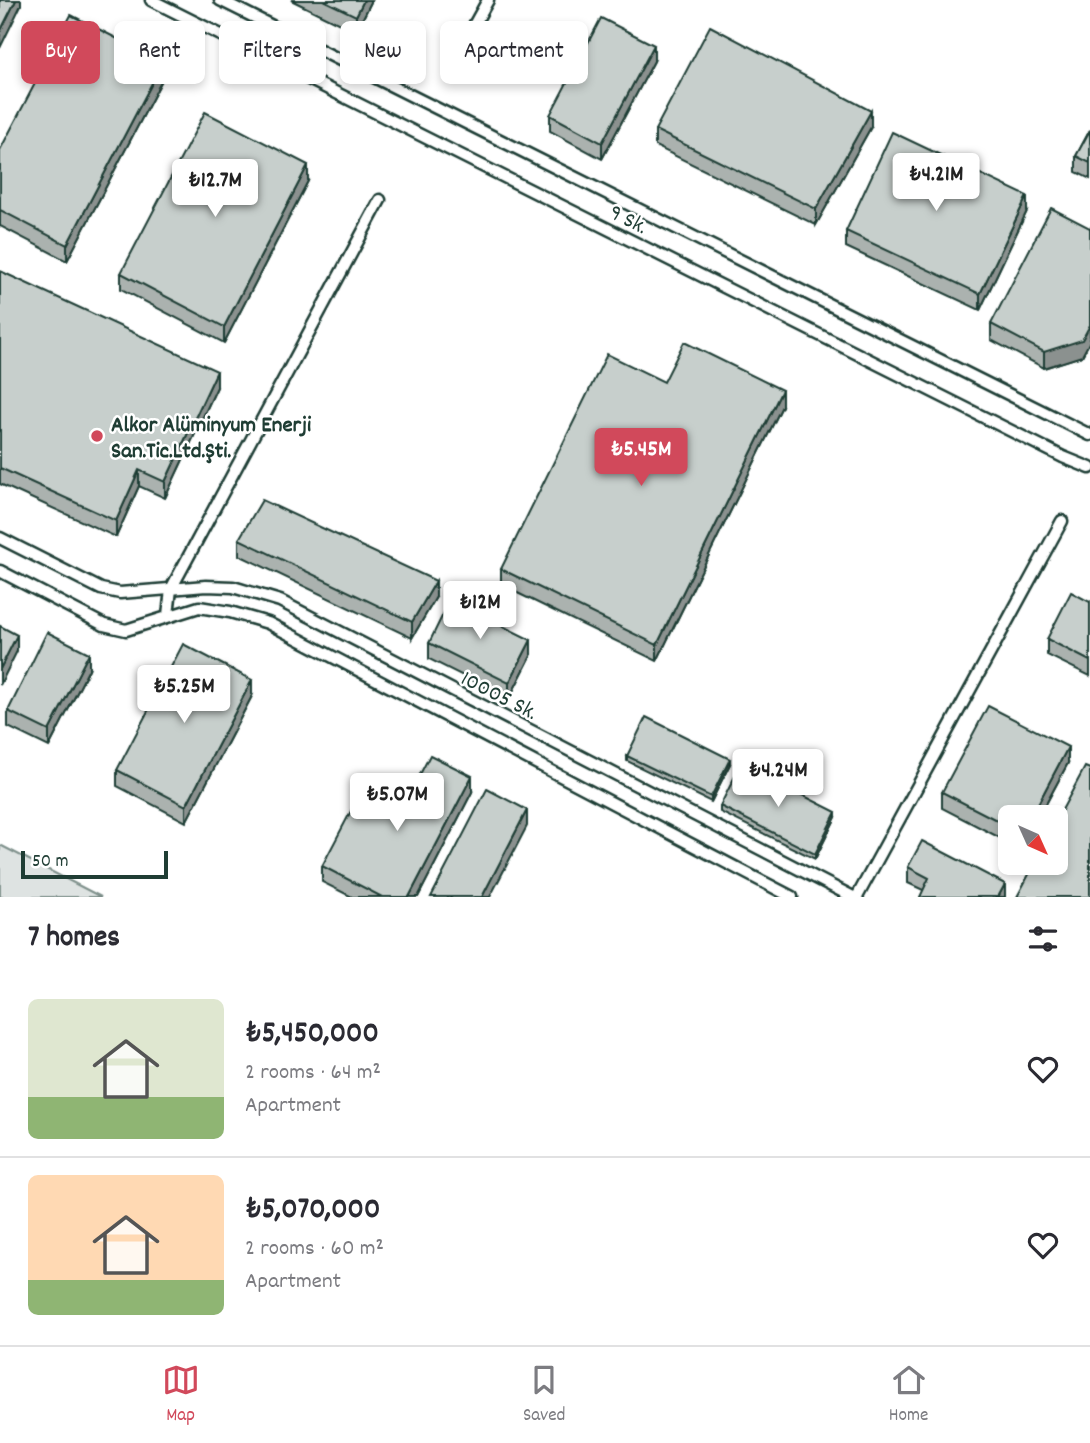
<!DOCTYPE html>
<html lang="en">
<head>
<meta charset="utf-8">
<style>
  body { margin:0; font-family:Dekko,sans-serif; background:#f7f7f7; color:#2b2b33; height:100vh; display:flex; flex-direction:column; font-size:26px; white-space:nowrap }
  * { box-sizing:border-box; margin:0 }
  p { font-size:23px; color:#7c7c81 }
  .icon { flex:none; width:38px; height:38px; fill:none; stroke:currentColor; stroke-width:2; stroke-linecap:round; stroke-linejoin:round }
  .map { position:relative; height:897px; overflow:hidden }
  .panel { display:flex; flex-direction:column; background:#fff; flex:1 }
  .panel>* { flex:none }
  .hud { position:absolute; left:21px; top:21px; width:700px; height:63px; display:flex; gap:14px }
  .needle { width:46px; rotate:135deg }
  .controls { position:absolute; left:998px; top:805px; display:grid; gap:14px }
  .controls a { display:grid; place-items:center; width:70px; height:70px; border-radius:10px; background:#fff; box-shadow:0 4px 10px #0003; font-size:35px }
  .scale { position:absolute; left:21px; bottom:18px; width:147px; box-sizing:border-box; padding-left:7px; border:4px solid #1f3d34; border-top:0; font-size:19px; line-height:24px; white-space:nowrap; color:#1f3d34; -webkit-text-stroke:5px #fff; paint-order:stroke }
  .price { position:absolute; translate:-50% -60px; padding:0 16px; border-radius:7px; background:#fff; color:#222; font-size:23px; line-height:46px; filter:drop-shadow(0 2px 4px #0008) }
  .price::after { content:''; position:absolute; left:50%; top:42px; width:21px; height:16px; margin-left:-10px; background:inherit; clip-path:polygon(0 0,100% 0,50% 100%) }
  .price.on { background:#d1495b; color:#fff }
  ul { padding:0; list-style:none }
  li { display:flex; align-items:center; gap:21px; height:175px; padding:0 28px }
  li+li { border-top:2px solid #e1e1e2 }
  li span { display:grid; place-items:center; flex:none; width:196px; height:140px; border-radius:10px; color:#555 }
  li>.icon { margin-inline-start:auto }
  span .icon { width:84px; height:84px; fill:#fffc; stroke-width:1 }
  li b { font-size:30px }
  h2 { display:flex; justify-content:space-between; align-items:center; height:84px; padding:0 28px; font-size:30px }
  .chip { padding:0 24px; border-radius:10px; background:#fff; box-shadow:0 4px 10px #0003; font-size:24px; line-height:63px }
  .chip.on { background:#d1495b; color:#fff }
  .dock { display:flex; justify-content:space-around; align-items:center; height:98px; border-top:2px solid #e1e1e2; background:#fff; font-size:19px; color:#7c7c81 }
  .dock a { display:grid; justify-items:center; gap:4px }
  .dock .on { color:#d1495b }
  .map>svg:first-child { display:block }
  .green { fill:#dee3e2; stroke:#7e908b; stroke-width:2 }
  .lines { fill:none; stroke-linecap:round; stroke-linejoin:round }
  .lane-casing { stroke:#1f3d34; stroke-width:15 }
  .lane { stroke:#fff; stroke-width:10 }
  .wall { fill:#abb2af; stroke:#1f3d34; stroke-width:2 }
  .shaded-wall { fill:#8b918f; stroke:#1f3d34; stroke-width:2 }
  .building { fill:#c7cfcc; stroke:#1f3d34; stroke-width:2 }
  .poi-dot { fill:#d1495b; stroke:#fff; stroke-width:2.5 }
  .labels { text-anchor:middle; stroke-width:5; stroke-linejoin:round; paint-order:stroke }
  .street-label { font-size:23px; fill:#1f3d34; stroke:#fff }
  .poi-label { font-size:23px; font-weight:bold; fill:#1f3d34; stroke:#fff; text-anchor:start }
</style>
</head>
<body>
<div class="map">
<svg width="1090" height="897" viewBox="0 0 1090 897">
  <rect width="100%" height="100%" fill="#fff"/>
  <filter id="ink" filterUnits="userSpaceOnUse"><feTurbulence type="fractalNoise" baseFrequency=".0143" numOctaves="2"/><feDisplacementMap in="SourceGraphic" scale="14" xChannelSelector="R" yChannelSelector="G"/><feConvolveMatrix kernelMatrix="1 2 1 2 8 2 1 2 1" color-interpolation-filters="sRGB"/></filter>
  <g filter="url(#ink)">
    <path class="green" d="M0,845l101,52h-101z"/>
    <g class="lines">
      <g class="lane-casing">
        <g id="lane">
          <path d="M151,0l912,457 27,11"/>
          <path d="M220,0l870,435"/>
          <path d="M468,36l20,-36"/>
          <path d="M0,538l101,51 19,4 86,-7 27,1 47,14 573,296"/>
          <path d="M0,571l104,54 22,5 73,-23 31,5 38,11 524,274"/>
          <path d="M168,615l3,-26 209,-389"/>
          <path d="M857,897l205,-376"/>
        </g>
      </g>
      <use href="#lane" class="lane"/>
    </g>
    <g class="wall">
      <path d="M291,0h81l-16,32z"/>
      <path d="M654,61l-52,98 -52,-28v-16z"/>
      <path d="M163,78l-96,183 -67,-35v-76z"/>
      <path d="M871,127l-55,98 -161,-79v-16z"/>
      <path d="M1090,130v49l-14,-7v-16z"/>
      <path d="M308,181l-84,162 -103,-54v-16z"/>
      <path d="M1027,211l-47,99 -134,-63v-16z"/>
      <path d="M1090,228v113l-8,15 -38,12 -53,-28v-16z"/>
      <path d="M0,271l217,116 -52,111 -26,-12 -23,51 -116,-53z"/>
      <path d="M664,382l118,24 -125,255 -156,-76v-16z"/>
      <path d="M239,539l197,58 -24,41 -173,-83z"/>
      <path d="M1090,602v74l-43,-21v-16z"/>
      <path d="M429,643l102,13 -22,43 -80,-40z"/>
      <path d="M89,669l-40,78 -41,-20v-16z"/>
      <path d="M252,696l-66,126 -69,-36v-16z"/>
      <path d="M627,756l103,8 -19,38 -84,-41z"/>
      <path d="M1068,763l-29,54h-29v26l-68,-35v-16z"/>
      <path d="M472,792l-54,105h-66l-30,-15v-16l79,-55z"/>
      <path d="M720,806l116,11 -21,42 -95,-47z"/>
      <path d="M908,867l97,30 -82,-7 -15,-7z"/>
    </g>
    <g class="shaded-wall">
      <path d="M16,0h5v5l-21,43v-16z"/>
      <path d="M364,0h8l-16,32v-16z"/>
      <path d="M654,45v16l-52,98v-16z"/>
      <path d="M163,62v16l-96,183v-16z"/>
      <path d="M871,111v16l-55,98v-16z"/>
      <path d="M308,165v16l-84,162v-16z"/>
      <path d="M1027,196v15l-47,99v-16z"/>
      <path d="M1090,325v16l-8,15 -38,12v-16z"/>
      <path d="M217,371v16l-52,111v-16z"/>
      <path d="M782,390v16l-125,255v-16z"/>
      <path d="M139,470v16l-23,51v-16z"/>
      <path d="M436,581v16l-24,41v-16z"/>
      <path d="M17,635v16l-17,34v-16z"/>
      <path d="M531,640v16l-22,43v-16z"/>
      <path d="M89,653v16l-40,78v-16z"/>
      <path d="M252,680v16l-66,126v-16z"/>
      <path d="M1068,747v16l-29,54h-8z"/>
      <path d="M730,759v5l-19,38v-5z"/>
      <path d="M472,776v16l-54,105h-9z"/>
      <path d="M527,810v16l-37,71h-8z"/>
      <path d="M836,812v5l-21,42v-5z"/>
      <path d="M1005,884v13h-7z"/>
    </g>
    <g class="building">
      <path d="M0,0h16l-16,32z"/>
      <path d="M323,0h41l-8,16z"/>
      <path d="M71,15l92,47 -96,183 -67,-35v-60z"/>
      <path d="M601,18l53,27 -52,98 -52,-28z"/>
      <path d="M710,26l161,85 -55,98 -161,-79z"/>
      <path d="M205,112l103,53 -84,162 -103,-54z"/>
      <path d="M1090,130v33l-14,-7z"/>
      <path d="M892,132l135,64 -47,98 -134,-63z"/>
      <path d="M1051,208l39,20v97l-8,15 -38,12 -53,-28z"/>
      <path d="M0,271l217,100 -52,111 -26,-12 -23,51 -116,-53z"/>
      <path d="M684,342l98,48 -125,255 -156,-76 106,-215 57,28z"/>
      <path d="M262,500l174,81 -24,41 -173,-83z"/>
      <path d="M1071,592l19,10v59l-43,-22z"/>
      <path d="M450,600l81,40 -22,43 -80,-40z"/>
      <path d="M0,626l17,9 -17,34z"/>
      <path d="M47,632l42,21 -40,78 -41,-20z"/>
      <path d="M183,644l69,36 -66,126 -69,-36z"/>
      <path d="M988,706l80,41 -37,70h-21v10l-68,-35z"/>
      <path d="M646,717l84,42 -19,38 -84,-41z"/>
      <path d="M430,755l42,21 -63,121h-27l-60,-31 40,-76 39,21z"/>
      <path d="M741,764l95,48 -21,42 -95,-48z"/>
      <path d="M1085,767l5,2v128h-73l18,-34h20v-40z"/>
      <path d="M487,789l40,21 -45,87h-51z"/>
      <path d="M922,841l83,43 -7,13h-78l9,-19 -21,-11z"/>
    </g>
  </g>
  <circle class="poi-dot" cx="97" cy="436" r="7"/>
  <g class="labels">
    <g class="street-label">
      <text transform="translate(629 218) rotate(27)" y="8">9 Sk.</text>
      <text transform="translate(500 694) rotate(27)" y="8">10005 Sk.</text>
    </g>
    <g class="poi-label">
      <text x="111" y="431">Alkor Alüminyum Enerji<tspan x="111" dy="26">San.Tic.Ltd.Şti.</tspan></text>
    </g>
  </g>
</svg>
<div class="controls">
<a><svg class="needle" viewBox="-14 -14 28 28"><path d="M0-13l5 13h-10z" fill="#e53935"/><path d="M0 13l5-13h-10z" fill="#7c7c81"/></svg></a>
</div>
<div class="scale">50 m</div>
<b class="price" style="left:936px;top:213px">₺4.21M</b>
<b class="price" style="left:215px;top:219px">₺12.7M</b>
<b class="price on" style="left:641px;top:488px">₺5.45M</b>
<b class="price" style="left:480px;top:641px">₺12M</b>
<b class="price" style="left:184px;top:725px">₺5.25M</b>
<b class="price" style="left:778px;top:809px">₺4.24M</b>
<b class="price" style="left:397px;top:833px">₺5.07M</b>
<div class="hud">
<a class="chip on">Buy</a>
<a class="chip">Rent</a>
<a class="chip">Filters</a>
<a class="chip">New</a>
<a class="chip">Apartment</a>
</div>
</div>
<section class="panel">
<h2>7 homes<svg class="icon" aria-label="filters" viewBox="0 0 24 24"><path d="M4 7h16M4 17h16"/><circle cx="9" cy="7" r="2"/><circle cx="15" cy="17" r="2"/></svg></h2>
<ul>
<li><span style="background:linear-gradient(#dfe7d0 70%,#8fb573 0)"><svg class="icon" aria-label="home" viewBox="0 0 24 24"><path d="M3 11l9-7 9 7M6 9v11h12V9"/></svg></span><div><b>₺5,450,000</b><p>2 rooms · 64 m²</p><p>Apartment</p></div><svg class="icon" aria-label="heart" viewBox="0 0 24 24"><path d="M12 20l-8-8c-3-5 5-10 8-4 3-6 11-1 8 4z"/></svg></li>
<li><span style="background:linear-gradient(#ffd9b3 75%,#8fb573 0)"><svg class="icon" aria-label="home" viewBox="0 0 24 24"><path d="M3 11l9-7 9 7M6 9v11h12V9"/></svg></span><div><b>₺5,070,000</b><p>2 rooms · 60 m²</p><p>Apartment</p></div><svg class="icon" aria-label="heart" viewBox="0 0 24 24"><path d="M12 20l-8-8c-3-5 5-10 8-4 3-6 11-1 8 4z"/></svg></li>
</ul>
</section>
<nav class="dock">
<a class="on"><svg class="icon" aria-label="map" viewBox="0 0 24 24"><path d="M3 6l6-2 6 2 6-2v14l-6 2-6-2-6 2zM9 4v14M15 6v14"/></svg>Map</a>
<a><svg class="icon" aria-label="saved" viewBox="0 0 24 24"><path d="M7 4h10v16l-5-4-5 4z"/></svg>Saved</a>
<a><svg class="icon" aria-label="home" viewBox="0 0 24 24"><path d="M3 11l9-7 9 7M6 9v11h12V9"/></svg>Home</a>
</nav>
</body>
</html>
